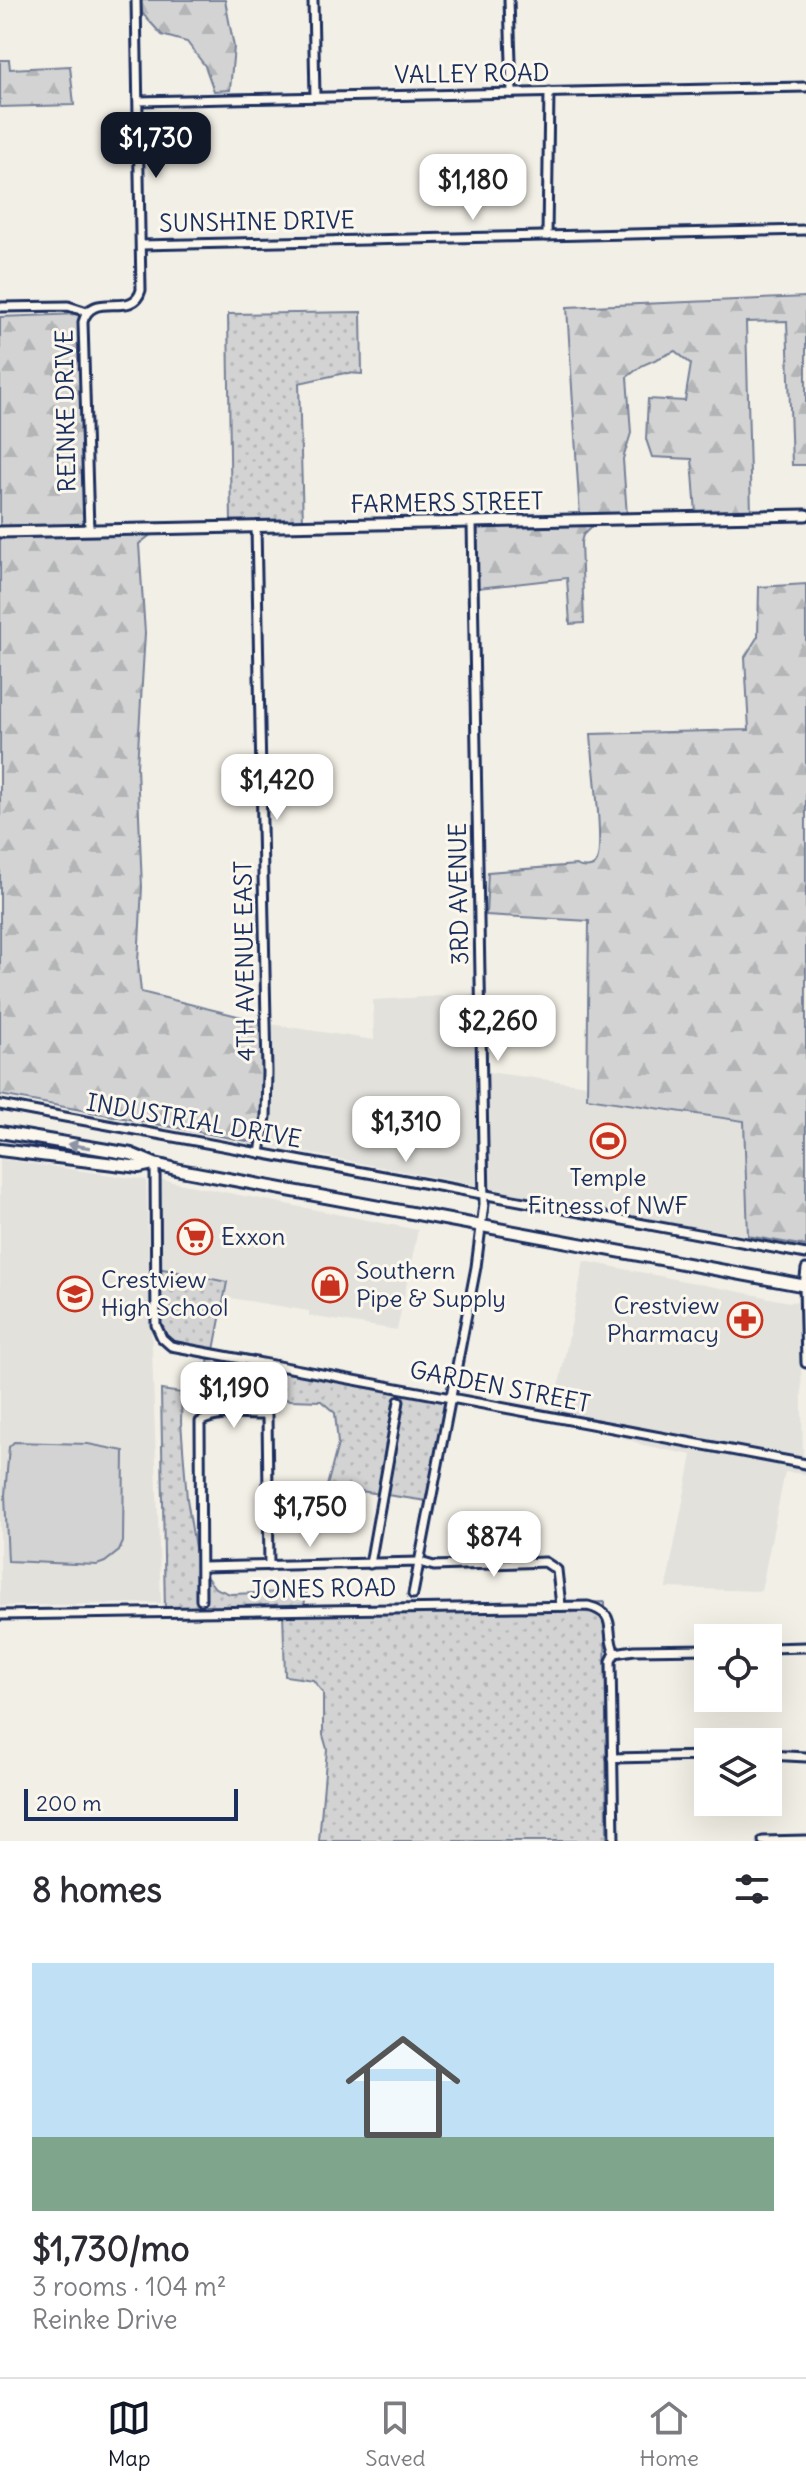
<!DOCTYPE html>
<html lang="en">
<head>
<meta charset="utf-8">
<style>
  body { margin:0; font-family:Delius,sans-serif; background:#f7f7f7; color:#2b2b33; height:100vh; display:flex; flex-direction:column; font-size:30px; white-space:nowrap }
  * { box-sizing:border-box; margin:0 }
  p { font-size:26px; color:#7c7c81 }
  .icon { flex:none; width:44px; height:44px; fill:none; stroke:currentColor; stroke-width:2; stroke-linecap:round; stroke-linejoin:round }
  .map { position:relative; height:1841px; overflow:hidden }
  .details { display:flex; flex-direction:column; background:#fff; flex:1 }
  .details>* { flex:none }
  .fabs { position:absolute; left:694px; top:1624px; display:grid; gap:16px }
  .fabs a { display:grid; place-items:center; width:88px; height:88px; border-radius:0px; background:#fff; box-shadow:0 8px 32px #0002; font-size:40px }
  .scale { position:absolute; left:24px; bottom:20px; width:214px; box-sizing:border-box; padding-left:8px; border:4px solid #1b2f5e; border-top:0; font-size:22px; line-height:28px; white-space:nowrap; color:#1b2f5e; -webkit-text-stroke:6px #fbf7ec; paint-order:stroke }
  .price { position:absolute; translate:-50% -68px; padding:0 18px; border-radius:16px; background:#fff; color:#222; font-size:26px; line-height:52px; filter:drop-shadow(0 2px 4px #0008) }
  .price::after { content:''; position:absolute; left:50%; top:48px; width:24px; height:18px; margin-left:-12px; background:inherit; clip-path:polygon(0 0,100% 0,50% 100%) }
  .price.selected { background:#111827; color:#fff }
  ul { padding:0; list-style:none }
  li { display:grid; align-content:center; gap:16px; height:424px; padding:0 32px }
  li+li { border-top:2px solid #e1e1e2 }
  li span { display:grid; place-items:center; height:248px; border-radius:0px; color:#555 }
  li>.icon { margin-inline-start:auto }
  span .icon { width:144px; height:144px; fill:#fffc; stroke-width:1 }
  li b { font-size:34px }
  h2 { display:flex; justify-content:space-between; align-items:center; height:96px; padding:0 32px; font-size:34px }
  .menu { display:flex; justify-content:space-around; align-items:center; height:112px; border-top:2px solid #e1e1e2; background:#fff; font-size:22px; color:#7c7c81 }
  .menu a { display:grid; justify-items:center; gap:4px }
  .menu .selected { color:#111827 }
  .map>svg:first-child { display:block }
  .built { fill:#e2e1dc }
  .grass { fill:url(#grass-dots); stroke:#768198; stroke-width:2 }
  .forest { fill:url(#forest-firs); stroke:#768198; stroke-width:2 }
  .green { fill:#d2d3d2; stroke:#768198; stroke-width:2 }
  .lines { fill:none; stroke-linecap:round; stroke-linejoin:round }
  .street-casing { stroke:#1b2f5e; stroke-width:13 }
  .secondary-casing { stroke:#1b2f5e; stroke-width:15 }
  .primary-casing { stroke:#1b2f5e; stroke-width:16 }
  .street { stroke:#fbf7ec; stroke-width:7 }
  .secondary { stroke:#fbf7ec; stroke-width:9 }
  .primary { stroke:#fbf7ec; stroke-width:10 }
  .oneway { fill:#8b93a5 }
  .labels { text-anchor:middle; stroke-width:6; stroke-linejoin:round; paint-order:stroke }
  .street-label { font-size:24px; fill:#1b2f5e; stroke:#fbf7ec }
  .poi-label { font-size:24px; fill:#1b2f5e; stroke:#fbf7ec; text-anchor:start }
</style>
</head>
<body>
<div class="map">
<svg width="806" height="1841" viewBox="0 0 806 1841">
  <defs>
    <pattern id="grass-dots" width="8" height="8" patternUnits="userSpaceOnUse" patternTransform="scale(2)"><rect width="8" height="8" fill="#d2d3d2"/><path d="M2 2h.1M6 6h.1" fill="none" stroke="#b4b5b7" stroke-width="1.8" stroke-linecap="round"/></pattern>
    <pattern id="forest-firs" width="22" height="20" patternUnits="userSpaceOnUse" patternTransform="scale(2)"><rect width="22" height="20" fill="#d2d3d2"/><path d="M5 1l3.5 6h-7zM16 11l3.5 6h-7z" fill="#b4b5b7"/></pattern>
  </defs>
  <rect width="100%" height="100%" fill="#f2efe6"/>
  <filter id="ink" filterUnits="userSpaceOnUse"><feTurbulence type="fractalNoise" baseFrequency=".0125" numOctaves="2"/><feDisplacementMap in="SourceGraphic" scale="16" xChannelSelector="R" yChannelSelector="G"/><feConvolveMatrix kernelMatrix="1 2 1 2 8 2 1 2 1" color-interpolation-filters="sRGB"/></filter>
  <g filter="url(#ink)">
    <g class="built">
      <path d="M475,994l5,192 -214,-41 5,-30 -1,-91 104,16 -1,-40z"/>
      <path d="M487,1072l101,13 -1,13 157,23 4,115 -152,-26 -108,-22z"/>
      <path d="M0,1159l146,21 15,423 -161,3z"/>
      <path d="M158,1179l260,51 -21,100 -88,-14v-5l-85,-14 2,-15 -68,-14z"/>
      <path d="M584,1261l206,41 10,-1 3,159 -250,-46z"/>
      <path d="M603,1430l203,38v6l-21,-2 -24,119 -95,-3 26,-133 -49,-10z"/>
    </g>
    <g class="grass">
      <path d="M361,312l1,62 -17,-1 -46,10 4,140 -72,1 -3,-210z"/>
      <path d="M158,1268l69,14 -13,68c-13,-2 -32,-2 -43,-9 -16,-10 -12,-55 -13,-73z"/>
      <path d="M208,1357l238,44 -19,100 -100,-15 11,-42 -3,-31 -14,-12 -31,-1 -54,-12 -26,3z"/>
      <path d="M161,1390l21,3 -1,29 6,77 11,67 17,22 15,6 77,-3 -4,19 302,-8 2,239h-288l8,-92 -4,-14v-42l-10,-13 -28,-4 -2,-64 -118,1z"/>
    </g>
    <g class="forest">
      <path d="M140,0h85l9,47 -4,43 -16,1 -9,-25 -18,-24 -25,-7 -20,-22z"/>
      <path d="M0,60h9l1,9 60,-3 4,39 -74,2z"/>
      <path d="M806,297v168h-14l-5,-144 -41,1 5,191 -55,1 -4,-55 -40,-2 -6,-18 2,-40 37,2 6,-37 -16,-13 -32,14 -16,12 4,56 -8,26 4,57 -47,1 -13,-210z"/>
      <path d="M81,314l-2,9 6,203 -85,2v-211z"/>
      <path d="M594,524l-11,11 -2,7 3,81 -14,1 -3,-46 -89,10 -2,-62z"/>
      <path d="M153,533l-14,11 6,89 -8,134 5,120 -4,75 3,30 121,30 1,79 -5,42 -258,-48v-560z"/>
      <path d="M806,584v662l-58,-10 -4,-115 -157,-23 2,-177 -103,-6 2,-43 88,-7c5,3 17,5 21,-4 7,-18 -5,-103 -6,-127l158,-4 -4,-73 13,-21 1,-49z"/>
    </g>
    <path class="green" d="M14,1442l74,2 36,7 -1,91 -4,9 -14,11 -8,3 -89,-4 -3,-66 4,-48z"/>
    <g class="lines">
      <g class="street-casing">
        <g id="street">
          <path d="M313,0l2,97"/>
          <path d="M509,0l3,93"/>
          <path d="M139,101l667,-14"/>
          <path d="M547,236l2,-144"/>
          <path d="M141,245l665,-15"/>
          <path d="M0,307l68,-1 19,6"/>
          <path d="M256,527l11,545 -1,45 -6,36"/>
          <path d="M89,530l-6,-208c8,-33 50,-2 58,-32l-5,-290"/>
          <path d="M0,1105l806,149"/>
          <path d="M155,1164l1,161 6,13 9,8 635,118"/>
          <path d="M806,1269l-2,17 2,77"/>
          <path d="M370,1564l29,-163"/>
          <path d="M202,1567l218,-5 14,4 111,-4 12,8 4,36"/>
          <path d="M413,1594l63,-327 8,-63 -12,-681"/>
          <path d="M201,1600l-1,-178c20,-11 44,-7 67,-7l2,151"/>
          <path d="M0,1615l588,-9c32,8 16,26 27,47l-4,8 3,180"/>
          <path d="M768,1648l38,-1"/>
          <path d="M615,1653l19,-3 74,-1"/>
          <path d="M768,1755l38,2"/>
          <path d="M612,1758l96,-2"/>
          <path d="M763,1841l43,-1"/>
        </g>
      </g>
      <g class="secondary-casing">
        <path id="secondary" d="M0,532l806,-17"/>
      </g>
      <g class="primary-casing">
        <g id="primary">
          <path d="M0,1132l131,22 24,10 25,6 626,116"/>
          <path d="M0,1150l139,17 14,-3"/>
        </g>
      </g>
      <use href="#street" class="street"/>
      <use href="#secondary" class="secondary"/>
      <use href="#primary" class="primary"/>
    </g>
    <defs><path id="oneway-solid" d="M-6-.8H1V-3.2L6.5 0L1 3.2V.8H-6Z" transform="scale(2)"/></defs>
    <use class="oneway" href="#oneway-solid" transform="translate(79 1146) rotate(-171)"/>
  </g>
  <defs>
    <g id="stadium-ring" transform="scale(1.8)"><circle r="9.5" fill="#fbf7ec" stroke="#c8321e" stroke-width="1.5"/><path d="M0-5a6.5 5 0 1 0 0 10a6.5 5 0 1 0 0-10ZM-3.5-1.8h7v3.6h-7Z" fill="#c8321e"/></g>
    <g id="supermarket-ring" transform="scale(1.8)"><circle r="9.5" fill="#fbf7ec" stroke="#c8321e" stroke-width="1.5"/><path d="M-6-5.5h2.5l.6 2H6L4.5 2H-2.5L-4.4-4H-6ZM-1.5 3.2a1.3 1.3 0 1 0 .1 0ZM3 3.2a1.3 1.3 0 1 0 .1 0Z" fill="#c8321e"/></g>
    <g id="shop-ring" transform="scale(1.8)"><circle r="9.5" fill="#fbf7ec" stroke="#c8321e" stroke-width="1.5"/><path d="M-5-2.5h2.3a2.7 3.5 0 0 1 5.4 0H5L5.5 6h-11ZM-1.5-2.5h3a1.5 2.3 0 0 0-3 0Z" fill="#c8321e"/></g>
    <g id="school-ring" transform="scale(1.8)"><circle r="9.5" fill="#fbf7ec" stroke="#c8321e" stroke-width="1.5"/><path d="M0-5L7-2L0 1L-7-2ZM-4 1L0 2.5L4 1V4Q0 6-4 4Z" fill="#c8321e"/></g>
    <g id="pharmacy-ring" transform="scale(1.8)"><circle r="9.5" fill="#fbf7ec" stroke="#c8321e" stroke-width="1.5"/><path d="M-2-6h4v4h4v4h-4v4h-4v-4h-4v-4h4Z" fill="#c8321e"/></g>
  </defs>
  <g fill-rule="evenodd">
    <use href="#stadium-ring" x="608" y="1141"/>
    <use href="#supermarket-ring" x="195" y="1237"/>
    <use href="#shop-ring" x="330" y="1285"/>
    <use href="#school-ring" x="75" y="1294"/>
    <use href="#pharmacy-ring" x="745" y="1320"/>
  </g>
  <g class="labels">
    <g class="street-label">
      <text transform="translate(472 74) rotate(-1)" y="8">VALLEY ROAD</text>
      <text transform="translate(257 222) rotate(-1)" y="8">SUNSHINE DRIVE</text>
      <text transform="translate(66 411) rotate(-91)" y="8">REINKE DRIVE</text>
      <text transform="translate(447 503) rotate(-1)" y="8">FARMERS STREET</text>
      <text transform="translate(459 894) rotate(-91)" y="8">3RD AVENUE</text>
      <text transform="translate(245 961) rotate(-91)" y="8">4TH AVENUE EAST</text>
      <text transform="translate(194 1121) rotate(10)" y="8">INDUSTRIAL DRIVE</text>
      <text transform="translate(500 1387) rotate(11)" y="8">GARDEN STREET</text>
      <text transform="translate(323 1589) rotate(-1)" y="8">JONES ROAD</text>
    </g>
    <g class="poi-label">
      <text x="608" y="1186" text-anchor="middle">Temple<tspan x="608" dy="28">Fitness of NWF</tspan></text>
      <text x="221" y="1245">Exxon</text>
      <text x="356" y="1279">Southern<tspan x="356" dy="28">Pipe &amp; Supply</tspan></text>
      <text x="101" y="1288">Crestview<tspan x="101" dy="28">High School</tspan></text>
      <text x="719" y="1314" text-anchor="end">Crestview<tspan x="719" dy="28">Pharmacy</tspan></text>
    </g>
  </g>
</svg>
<div class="fabs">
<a><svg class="icon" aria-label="locate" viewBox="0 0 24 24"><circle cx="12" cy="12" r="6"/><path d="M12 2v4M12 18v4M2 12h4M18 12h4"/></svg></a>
<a><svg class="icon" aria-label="layers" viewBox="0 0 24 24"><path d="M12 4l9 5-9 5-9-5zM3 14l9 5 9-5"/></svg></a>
</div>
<div class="scale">200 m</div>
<b class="price selected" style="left:156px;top:180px">$1,730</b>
<b class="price" style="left:473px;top:222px">$1,180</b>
<b class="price" style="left:277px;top:822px">$1,420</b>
<b class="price" style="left:498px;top:1063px">$2,260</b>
<b class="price" style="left:406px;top:1164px">$1,310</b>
<b class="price" style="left:234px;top:1430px">$1,190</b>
<b class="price" style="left:310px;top:1549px">$1,750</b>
<b class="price" style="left:494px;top:1579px">$874</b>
</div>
<section class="details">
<h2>8 homes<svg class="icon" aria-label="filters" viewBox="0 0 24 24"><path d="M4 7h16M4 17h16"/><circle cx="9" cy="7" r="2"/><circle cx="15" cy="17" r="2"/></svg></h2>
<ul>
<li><span style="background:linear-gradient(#bfe0f5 70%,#7fa58c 0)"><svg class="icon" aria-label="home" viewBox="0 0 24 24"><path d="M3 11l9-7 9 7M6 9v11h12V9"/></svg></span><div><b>$1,730/mo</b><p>3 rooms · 104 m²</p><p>Reinke Drive</p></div></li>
</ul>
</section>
<nav class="menu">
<a class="selected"><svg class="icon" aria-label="map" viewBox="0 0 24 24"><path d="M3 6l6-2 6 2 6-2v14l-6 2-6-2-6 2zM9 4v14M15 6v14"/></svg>Map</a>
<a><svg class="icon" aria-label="saved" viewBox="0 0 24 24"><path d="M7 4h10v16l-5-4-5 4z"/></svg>Saved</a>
<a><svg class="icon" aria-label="home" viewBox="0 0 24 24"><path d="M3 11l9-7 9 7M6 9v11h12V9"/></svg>Home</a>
</nav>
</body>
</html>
